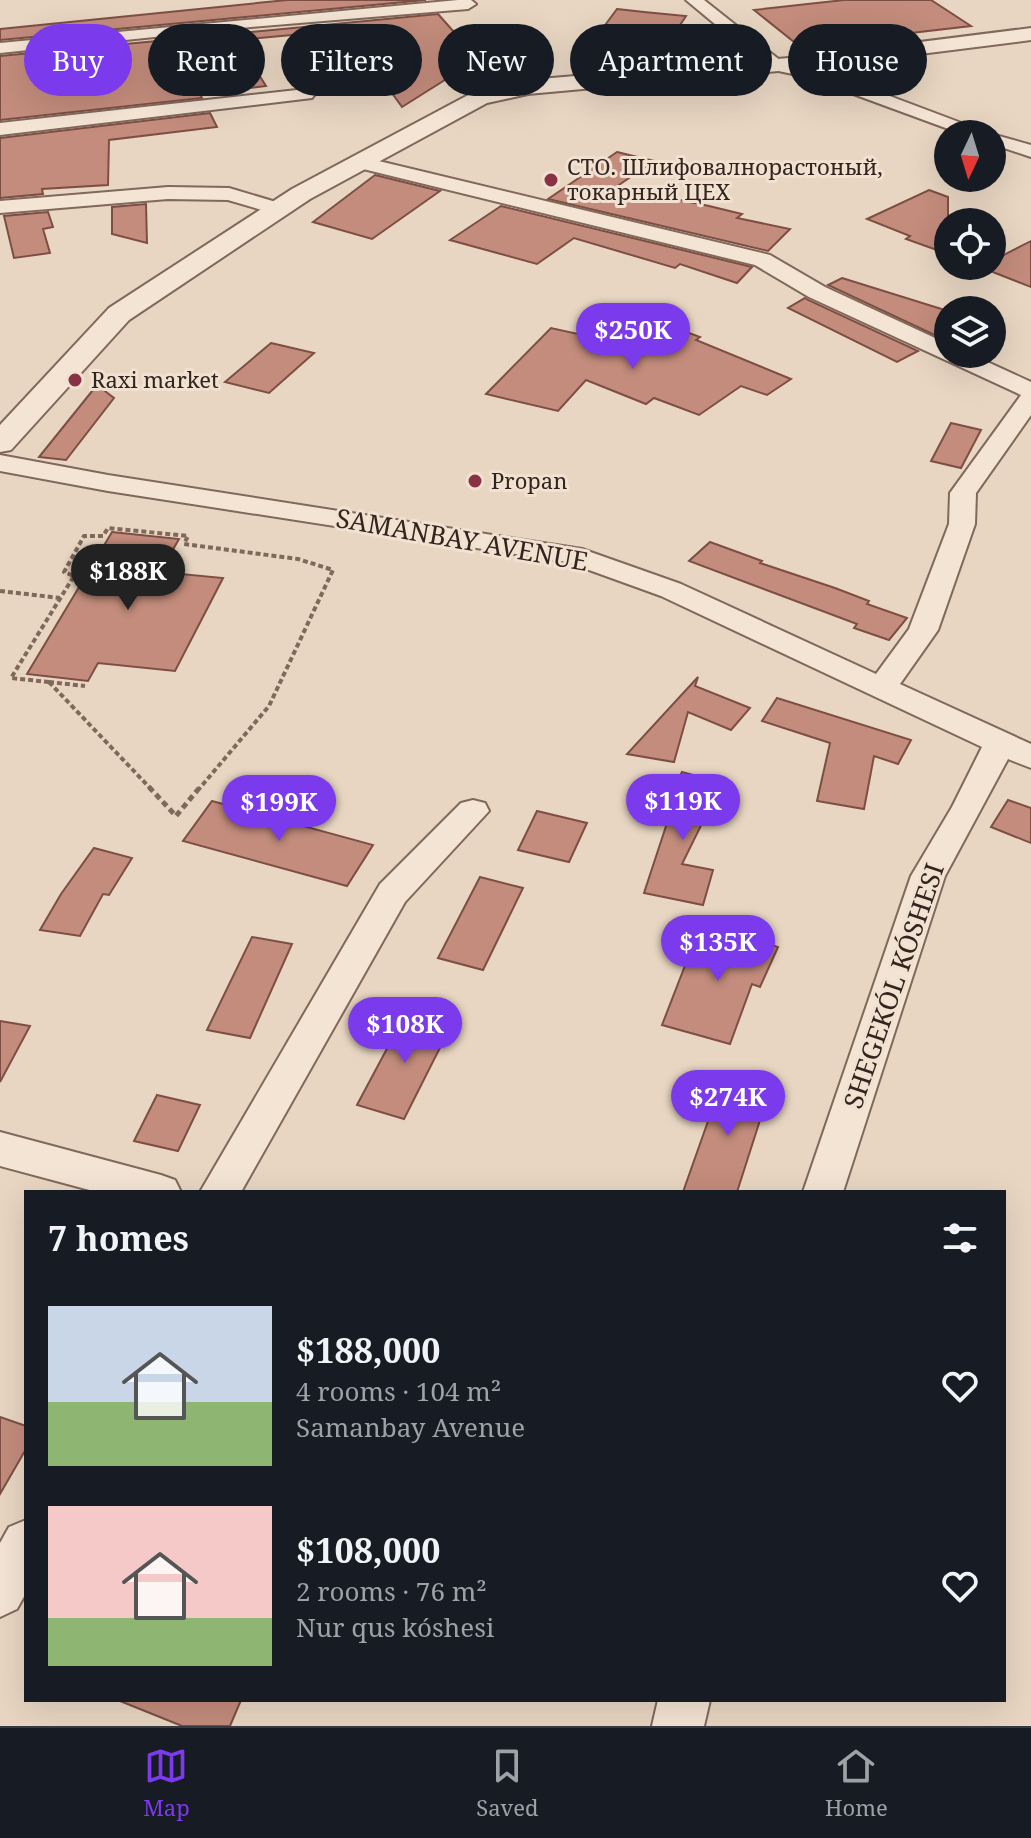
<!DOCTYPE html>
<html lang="en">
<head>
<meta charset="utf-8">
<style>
  body { margin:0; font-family:"Noto Serif",serif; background:#20242c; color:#f1f3f6; height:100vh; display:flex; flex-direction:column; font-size:30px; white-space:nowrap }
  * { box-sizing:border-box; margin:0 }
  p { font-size:26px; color:#9ea1a6 }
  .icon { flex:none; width:44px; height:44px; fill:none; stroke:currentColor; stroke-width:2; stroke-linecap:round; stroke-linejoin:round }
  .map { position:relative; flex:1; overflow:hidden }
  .drawer { position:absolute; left:24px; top:1190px; width:982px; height:512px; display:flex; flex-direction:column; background:#171b24; border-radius:0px; box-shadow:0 8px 32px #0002 }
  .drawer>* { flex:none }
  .hud { position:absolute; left:24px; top:24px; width:984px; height:72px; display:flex; gap:16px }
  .needle { width:52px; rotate:184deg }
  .buttons { position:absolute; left:934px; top:120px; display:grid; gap:16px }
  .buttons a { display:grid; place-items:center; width:72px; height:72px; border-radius:50%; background:#171b24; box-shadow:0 8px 32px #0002; font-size:40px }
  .price { position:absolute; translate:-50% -68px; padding:0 18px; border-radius:28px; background:#7c3aed; color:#fff; font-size:26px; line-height:52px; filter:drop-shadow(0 2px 4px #0008) }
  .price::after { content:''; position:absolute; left:50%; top:48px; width:24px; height:18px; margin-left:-12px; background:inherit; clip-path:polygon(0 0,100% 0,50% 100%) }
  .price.on { background:#222; color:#fff }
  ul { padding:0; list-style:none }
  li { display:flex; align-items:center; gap:24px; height:200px; padding:0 24px }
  li span { display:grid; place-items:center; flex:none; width:224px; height:160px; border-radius:0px; color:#555 }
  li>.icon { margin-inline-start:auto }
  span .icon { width:96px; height:96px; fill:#fffc; stroke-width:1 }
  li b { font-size:34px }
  h2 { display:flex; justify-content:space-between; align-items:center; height:96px; padding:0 24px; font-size:34px }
  .pill { padding:0 28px; border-radius:36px; background:#171b24; box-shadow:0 8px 32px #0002; font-size:28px; line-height:72px }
  .pill.on { background:#7c3aed; color:#fff }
  .menu { display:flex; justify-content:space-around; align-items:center; height:112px; border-top:2px solid #363941; background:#171b24; font-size:22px; color:#9ea1a6 }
  .menu a { display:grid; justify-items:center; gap:4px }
  .menu .on { color:#7c3aed }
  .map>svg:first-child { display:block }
  .building { fill:#c38c7c; stroke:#7d4f44; stroke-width:2 }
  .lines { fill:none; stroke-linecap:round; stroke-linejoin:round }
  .minor-casing { stroke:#80685b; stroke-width:4 }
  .tertiary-casing { stroke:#80685b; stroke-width:4 }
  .path-far1 { stroke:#80685b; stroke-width:4; stroke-dasharray:5 3; stroke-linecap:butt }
  .path { stroke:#80685b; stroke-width:5; stroke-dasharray:6 4; stroke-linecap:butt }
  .minor { fill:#f4e4d4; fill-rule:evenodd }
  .tertiary { fill:#f4e4d4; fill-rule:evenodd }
  .poi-dot { fill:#883243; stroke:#f1e1d1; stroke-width:3 }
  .labels { text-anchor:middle; stroke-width:6; stroke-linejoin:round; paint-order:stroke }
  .far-poi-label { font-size:22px; fill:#32241e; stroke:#f1e1d1; text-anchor:start }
  .street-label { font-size:26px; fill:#32241e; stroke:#f1e1d1 }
</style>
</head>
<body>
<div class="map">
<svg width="1031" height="1726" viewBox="0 0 1031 1726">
  <rect width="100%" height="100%" fill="#e8d6c2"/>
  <g class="building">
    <path d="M287,0h139l-426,40v-11z"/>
    <path d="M844,0h87l40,26 -172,20 -45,-36z"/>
    <path d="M617,9l27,3 42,4 -18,27 -68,-11z"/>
    <path d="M438,14l40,45 -76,48 -56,-77 -109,10 29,46 -66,8 2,4 -202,22v-64z"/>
    <path d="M210,113l7,14 -108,13 -1,45 -66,4 1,5 -43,4v-60z"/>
    <path d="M617,152l37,9 -38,26 93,19 33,8 -5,4 53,11 -22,22 -220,-52z"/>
    <path d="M375,175l65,16 -68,48 -59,-17z"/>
    <path d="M929,190l19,7v57l-42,-15 4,-3 -43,-17z"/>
    <path d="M146,204l1,39 -35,-9v-27z"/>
    <path d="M501,206l251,61 -15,16 -57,-19 -5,4 -101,-30 -37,26 -87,-24z"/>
    <path d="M48,212l5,15 -10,2 7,24 -36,5 -10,-42z"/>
    <path d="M1031,241v46l-51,-20 12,-1v-5z"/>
    <path d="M842,278l106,33v23l-7,4 -113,-53z"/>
    <path d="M805,298l3,2 110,51 -21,11 -109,-54z"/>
    <path d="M662,323l38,14 -4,3 95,39 -24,16 -26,-9 -42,29 -45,-17 -8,6 -60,-24 -28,31 -72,-17 65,-66 77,17z"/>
    <path d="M271,343l43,10 -45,40 -44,-11z"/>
    <path d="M97,385l17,13 -48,62 -27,-3z"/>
    <path d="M951,423l30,7 -20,38 -30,-7z"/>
    <path d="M112,532l67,7 -19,33 63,6 -48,93 -77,-8 -10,18 -61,-7z"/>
    <path d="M710,542l52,19 -2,2 75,25 34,13 -2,3 40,14 -18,22 -35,-12 3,-4 -168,-63z"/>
    <path d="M698,677l-3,9 55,22 -19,22 -43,-18 -14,50 -47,-8z"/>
    <path d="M777,698l134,42 -13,24 -24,-8 -10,53 -47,-8 13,-58 -68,-22z"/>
    <path d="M682,772l40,11 -40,81 31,6 -10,35 -59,-12 24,-73 -9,-2z"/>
    <path d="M1008,800l23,8v35l-40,-16z"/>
    <path d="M212,801l161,44 -26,41 -164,-45z"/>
    <path d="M537,811l50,12 -18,39 -51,-12z"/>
    <path d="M94,848l38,10 -23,37 -6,-1 -23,42 -40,-6 21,-36z"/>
    <path d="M480,877l43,11 -40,82 -45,-12z"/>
    <path d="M703,923l75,24 -18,40 -8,-3 -22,60 -68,-19 24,-62 -2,-1z"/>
    <path d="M252,937l40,7 -42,94 -43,-8z"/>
    <path d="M407,1011l45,13 -48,95 -47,-14z"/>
    <path d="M0,1021l30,5 -30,56z"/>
    <path d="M724,1076l46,13 -33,103h-54z"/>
    <path d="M157,1095l43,10 -22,46 -44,-10z"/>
    <path d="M0,1417l26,9v23l-26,45z"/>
    <path d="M241,1700l-11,26h-48l-62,-25z"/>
  </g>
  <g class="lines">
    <g class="minor-casing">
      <g id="minor">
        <path d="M458,0h13l5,4 -8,5 -217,18 -251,26v-10z"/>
        <path d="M686,0h18l77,61 37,8 170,64 43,12v12l-39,-13v-10h-30l-155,-57 -38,-8z"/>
        <path d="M306,89l9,5 -3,4 -312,37v-12z"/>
        <path d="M362,157l408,98 55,32 123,57v10h22l61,28v33l-55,78 -1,31 -37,106 -38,54 131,60v24l-23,-9 -63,117 -102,316h-40l108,-316 41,-69 30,-60 -321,-151 -94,-34 -459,-71 -108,-20v-16l108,20 474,74 99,35 195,90 33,-45 40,-105 1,-31 71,-98 -212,-98 -54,-32 -400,-98 -3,-4z"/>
        <path d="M168,187l61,1 57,17 3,4 -10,6 -51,-15 -60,-1 -168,14v-12z"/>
        <path d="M473,800l12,3 4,8 -84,91 -164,290h-41l180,-308 81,-81z"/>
        <path d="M0,1132l161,43 14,5 6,12h-84l-97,-26z"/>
        <path d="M26,1520v73l-9,16 -17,8v-74l9,-16z"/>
        <path d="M658,1700h52l-6,26h-52z"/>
      </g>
    </g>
    <g class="tertiary-casing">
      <path id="tertiary" d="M1031,28v12l-230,29 -273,25 -41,9 -177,96 -181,121 -118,130 -11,2v-27l109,-117 183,-119 180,-96 56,-13 273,-23z"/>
    </g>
    <g class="path-far1">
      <path d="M0,591l60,7"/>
      <path d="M49,682l36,4"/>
      <path d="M49,682l102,107"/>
      <path d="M49,682l-38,-4 63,-102 -10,-4 20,-36h19l5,-8 80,8 -4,8 114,15 35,11 -64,136 -70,83"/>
    </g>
    <path class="path" d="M149,787l27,29 24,-29"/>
    <use href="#minor" class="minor"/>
    <use href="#tertiary" class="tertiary"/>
  </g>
  <g class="poi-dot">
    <circle cx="551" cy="180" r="8"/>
    <circle cx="75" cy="380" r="8"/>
    <circle cx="475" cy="481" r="8"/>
  </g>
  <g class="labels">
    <g class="far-poi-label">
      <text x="567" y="175">СТО. Шлифовалнорастоный,<tspan x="567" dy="25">токарный ЦЕХ</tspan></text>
      <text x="91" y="388">Raxi market</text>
      <text x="491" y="489">Propan</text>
    </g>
    <g class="street-label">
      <text transform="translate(462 540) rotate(10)" y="9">SAMANBAY AVENUE</text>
      <text transform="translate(894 986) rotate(-71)" y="9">SHEGEKÓL KÓSHESI</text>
    </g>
  </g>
</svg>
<div class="buttons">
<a><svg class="needle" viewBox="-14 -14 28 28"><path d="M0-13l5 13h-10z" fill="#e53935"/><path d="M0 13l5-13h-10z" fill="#9ea1a6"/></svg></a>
<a><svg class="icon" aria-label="locate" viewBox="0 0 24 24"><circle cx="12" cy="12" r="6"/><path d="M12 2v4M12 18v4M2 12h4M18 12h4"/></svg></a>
<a><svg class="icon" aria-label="layers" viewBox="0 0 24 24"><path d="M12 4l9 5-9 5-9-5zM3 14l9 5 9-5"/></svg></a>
</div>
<b class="price" style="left:633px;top:371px">$250K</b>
<b class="price on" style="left:128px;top:612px">$188K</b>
<b class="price" style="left:683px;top:842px">$119K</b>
<b class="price" style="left:279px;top:843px">$199K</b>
<b class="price" style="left:718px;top:983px">$135K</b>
<b class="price" style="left:405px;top:1065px">$108K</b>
<b class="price" style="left:728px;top:1138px">$274K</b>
<div class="hud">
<a class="pill on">Buy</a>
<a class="pill">Rent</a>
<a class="pill">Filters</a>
<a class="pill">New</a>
<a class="pill">Apartment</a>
<a class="pill">House</a>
</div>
<section class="drawer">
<h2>7 homes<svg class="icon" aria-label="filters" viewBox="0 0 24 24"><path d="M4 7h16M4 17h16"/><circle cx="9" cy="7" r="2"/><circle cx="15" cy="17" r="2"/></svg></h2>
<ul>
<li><span style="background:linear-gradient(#c9d6e8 60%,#8fb573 0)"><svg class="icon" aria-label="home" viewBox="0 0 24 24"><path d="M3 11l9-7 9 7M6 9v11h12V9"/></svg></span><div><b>$188,000</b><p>4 rooms · 104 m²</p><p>Samanbay Avenue</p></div><svg class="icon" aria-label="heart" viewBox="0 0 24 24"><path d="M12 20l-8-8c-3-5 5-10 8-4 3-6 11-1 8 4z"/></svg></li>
<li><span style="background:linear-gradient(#f6c9c9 70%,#8fb573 0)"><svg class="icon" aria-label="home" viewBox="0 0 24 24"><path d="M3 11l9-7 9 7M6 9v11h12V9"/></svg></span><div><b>$108,000</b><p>2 rooms · 76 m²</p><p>Nur qus kóshesi</p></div><svg class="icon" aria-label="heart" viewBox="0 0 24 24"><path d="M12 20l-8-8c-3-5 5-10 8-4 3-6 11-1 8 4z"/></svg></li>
</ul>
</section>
</div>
<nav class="menu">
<a class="on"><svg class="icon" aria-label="map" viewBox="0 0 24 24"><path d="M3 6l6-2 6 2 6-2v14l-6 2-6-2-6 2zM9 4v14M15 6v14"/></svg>Map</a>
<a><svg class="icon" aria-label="saved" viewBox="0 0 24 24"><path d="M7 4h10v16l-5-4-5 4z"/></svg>Saved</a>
<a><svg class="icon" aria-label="home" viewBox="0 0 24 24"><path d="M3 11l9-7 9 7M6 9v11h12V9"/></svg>Home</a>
</nav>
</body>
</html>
